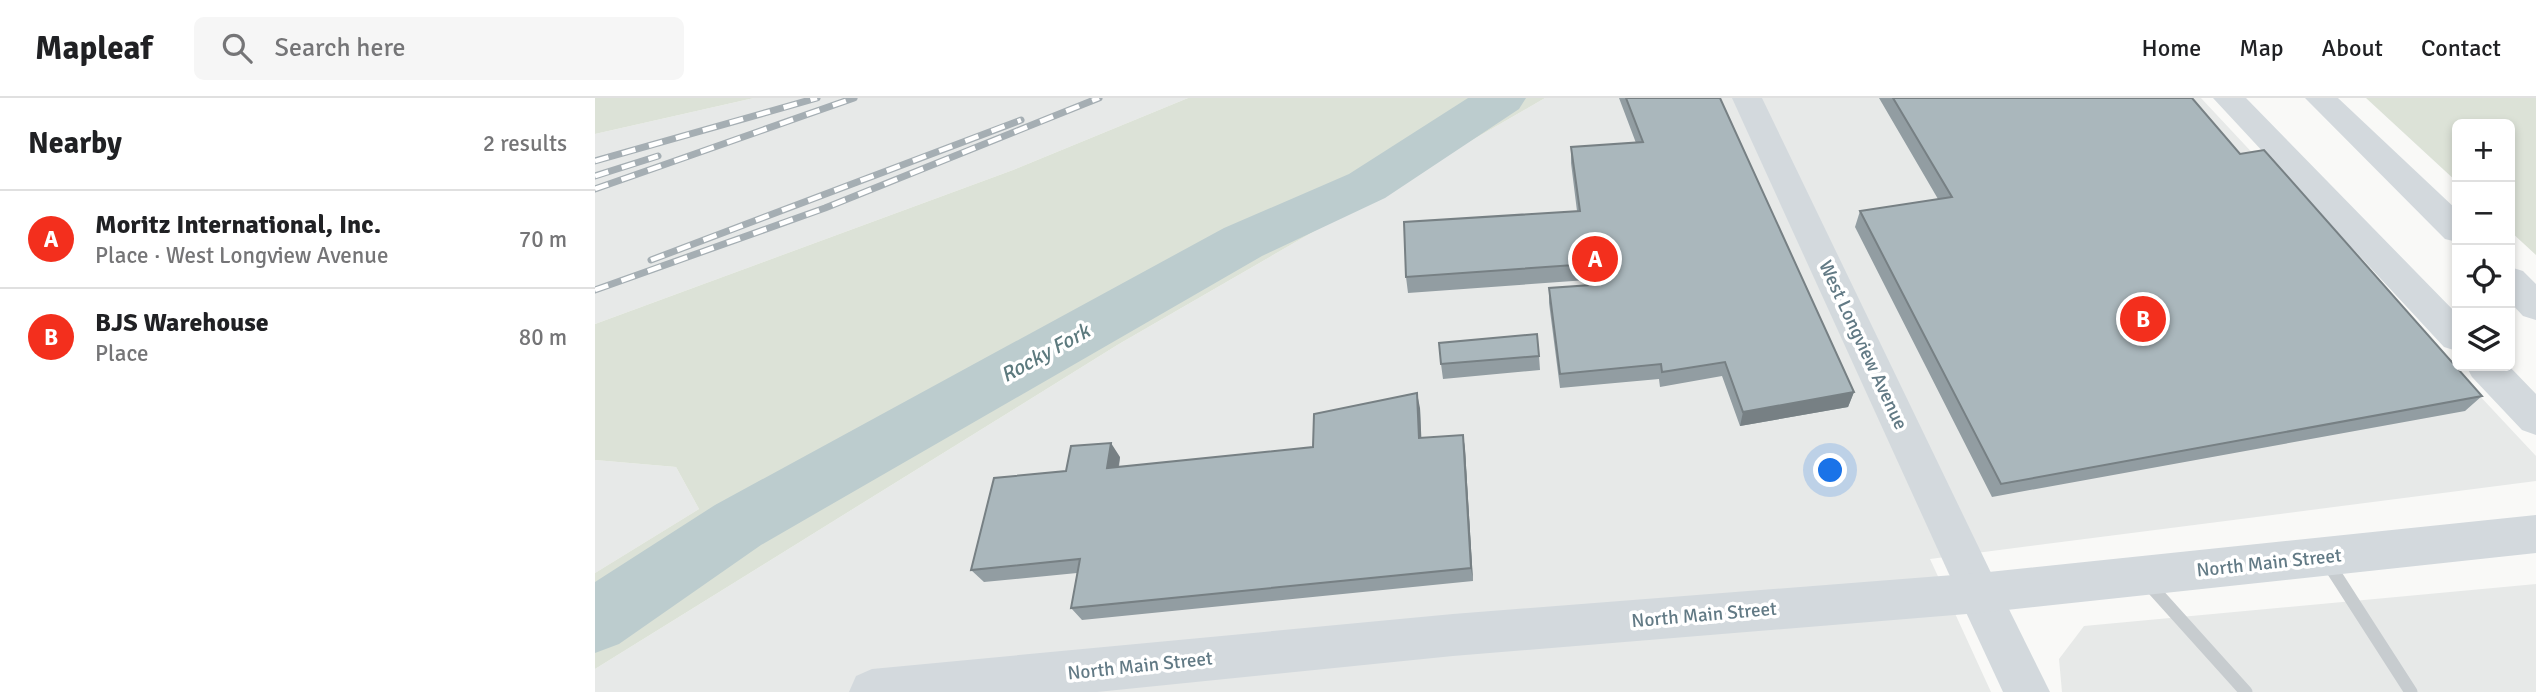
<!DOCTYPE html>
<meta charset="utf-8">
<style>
body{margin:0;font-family:Signika,sans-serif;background:#f6f6f6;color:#202124}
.controls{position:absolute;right:21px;top:21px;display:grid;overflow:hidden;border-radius:10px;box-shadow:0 4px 10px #0003}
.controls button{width:63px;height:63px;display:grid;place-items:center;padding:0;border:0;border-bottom:2px solid #e0e0e0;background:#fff;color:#202124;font:35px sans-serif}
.you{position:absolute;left:1236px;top:373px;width:24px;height:24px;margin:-18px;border:5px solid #fff;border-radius:50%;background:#1a73e8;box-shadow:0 0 0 10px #1a73e833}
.badge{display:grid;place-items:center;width:46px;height:46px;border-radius:50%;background:#f32f1d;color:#fff;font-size:23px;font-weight:700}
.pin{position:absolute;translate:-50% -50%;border:4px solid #fff;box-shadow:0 2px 7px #0006}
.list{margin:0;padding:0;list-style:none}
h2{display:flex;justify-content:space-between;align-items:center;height:91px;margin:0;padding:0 28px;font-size:30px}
h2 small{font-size:23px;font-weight:400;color:#757577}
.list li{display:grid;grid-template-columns:46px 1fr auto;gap:21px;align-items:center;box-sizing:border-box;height:98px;padding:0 28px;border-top:2px solid #e0e0e0}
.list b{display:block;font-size:26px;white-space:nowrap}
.list p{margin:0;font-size:23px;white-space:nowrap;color:#757577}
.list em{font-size:23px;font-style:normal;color:#757577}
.icon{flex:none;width:38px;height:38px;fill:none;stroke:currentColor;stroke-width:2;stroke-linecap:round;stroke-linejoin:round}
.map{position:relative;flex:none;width:1941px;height:594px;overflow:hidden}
header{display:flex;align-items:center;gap:42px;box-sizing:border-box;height:98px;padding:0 35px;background:#fff;border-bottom:2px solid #e0e0e0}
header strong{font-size:33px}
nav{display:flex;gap:38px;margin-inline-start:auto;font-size:24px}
.search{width:490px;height:63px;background:#f6f6f6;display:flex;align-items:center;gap:18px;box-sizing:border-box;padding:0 24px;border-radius:10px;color:#757577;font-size:26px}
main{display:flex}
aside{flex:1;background:#fff}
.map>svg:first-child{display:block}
.built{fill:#e7e9e8}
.green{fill:#dce2d7}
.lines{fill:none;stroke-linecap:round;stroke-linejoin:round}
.river{fill:#bcccce;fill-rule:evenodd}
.lane{stroke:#c7cccf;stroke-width:13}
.secondary{fill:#d3d9dd;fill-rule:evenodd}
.primary{fill:#d3d9dd;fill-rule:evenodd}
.highway{fill:#d3d9dd;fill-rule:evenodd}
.rail-casing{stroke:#a5aeb3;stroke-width:7}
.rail{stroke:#fff;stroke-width:4.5;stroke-dasharray:14;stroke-linecap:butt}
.wall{fill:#929da2}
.shaded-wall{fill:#778084}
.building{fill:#aab7bc;stroke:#778084;stroke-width:2}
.labels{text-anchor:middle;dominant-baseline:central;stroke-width:7;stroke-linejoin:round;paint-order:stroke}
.street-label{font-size:19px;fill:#627a85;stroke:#fff}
.water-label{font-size:21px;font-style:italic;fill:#5d7a7e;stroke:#fff}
</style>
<header>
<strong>Mapleaf</strong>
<div class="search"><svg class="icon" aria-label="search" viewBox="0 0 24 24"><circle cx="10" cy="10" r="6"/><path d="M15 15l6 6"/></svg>Search here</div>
<nav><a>Home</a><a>Map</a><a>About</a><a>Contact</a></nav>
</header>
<main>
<aside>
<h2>Nearby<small>2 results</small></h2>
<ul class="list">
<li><span class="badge">A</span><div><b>Moritz International, Inc.</b><p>Place · West Longview Avenue</p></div><em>70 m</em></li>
<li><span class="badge">B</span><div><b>BJS Warehouse</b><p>Place</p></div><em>80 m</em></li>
</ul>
</aside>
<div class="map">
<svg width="1941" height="594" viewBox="0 0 1941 594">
<rect width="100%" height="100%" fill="#f9f9f7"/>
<path class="built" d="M159 0H593L418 72 0 226V36Z
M950 0H1606L1941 358V383L1335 461 1396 594H0V571L524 246Z
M0 362 81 369 104 411 0 475Z
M1941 486V594H1467L1464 561 1489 528Z"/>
<path class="green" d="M0 0H159L0 36Z
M593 0H950L524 246 0 571V475L104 411 81 369 0 362V226L418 72Z
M1771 0H1941V157L1915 133V26H1862V84Z"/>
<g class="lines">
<path class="river" d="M873 0H931L924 11 790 100 667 158 166 447 24 546 0 555V484L120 407 629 130 754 76Z"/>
<path class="lane" d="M1733 465 1816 594
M1551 483 1651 594"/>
<path class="secondary" d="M1137 0H1167L1399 481 1405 495 1399 509 1384 514 1369 509Z"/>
<path class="primary" d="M1384 475 1399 481 1455 594H1408L1362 495 1369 481Z"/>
<path class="highway" d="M1618 0H1651L1862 216V253L1849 249Z
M1710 0H1743L1862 112V144L1850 141Z
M1915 169 1928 173 1941 186V222L1928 218 1915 204Z
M1871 268H1914L1941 296V337L1927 332 1877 279Z
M1941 417V455L1384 515 858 558 502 594H254L261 578 277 571 858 516 1384 475Z"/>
<defs>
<path id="rail" d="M0 63 222 0
M0 78 63 58
M0 91 259 0
M56 162 426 22
M0 192 230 110 504 0"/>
</defs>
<use href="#rail" class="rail-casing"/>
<use href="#rail" class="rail"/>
</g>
<path class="wall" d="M1024 0H1125L1259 294 1253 309 1145 328 1127 278 1065 289 1064 281 965 290 954 205V190L993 187 992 182 813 195 811 179 982 113 976 65V49L1041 45Z
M1284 0H1597L1645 56 1887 298 1870 313 1397 399 1260 129 1265 113 1343 101Z
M944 258 945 272 848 281 846 266Z
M825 310 826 340 868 337 870 351 878 483 487 522 476 510 482 475 389 484 376 472 471 373 525 359 524 369 718 349Z"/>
<path class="shaded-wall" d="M1259 294 1253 309 1145 328 1148 314Z
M822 295 825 310 827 354 824 340Z
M868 337 870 351 878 483 876 470Z
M516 345 525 359 521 384 512 370Z"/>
<path class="building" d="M1031 0H1125L1259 294 1148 314 1130 264 1067 274 1066 266 965 276 954 190 996 187 993 166 811 179 809 124 985 113 976 49 1048 44Z
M1298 0H1597L1645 56 1669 52 1887 298 1406 386 1265 113 1357 99Z
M942 236 944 258 846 266 844 245Z
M822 295 824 340 868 337 876 470 476 510 485 461 376 472 399 380 471 373 476 348 516 345 512 370 718 349 719 316Z"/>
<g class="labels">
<g class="street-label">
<text transform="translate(1268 247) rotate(65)">West Longview Avenue</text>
<text transform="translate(1674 465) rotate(-6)">North Main Street</text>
<text transform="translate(1109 517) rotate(-5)">North Main Street</text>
<text transform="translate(545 568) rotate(-6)">North Main Street</text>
</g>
<g class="water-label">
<text transform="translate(450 255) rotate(-29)">Rocky Fork</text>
</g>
</g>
</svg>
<div class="controls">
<button>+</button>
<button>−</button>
<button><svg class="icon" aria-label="locate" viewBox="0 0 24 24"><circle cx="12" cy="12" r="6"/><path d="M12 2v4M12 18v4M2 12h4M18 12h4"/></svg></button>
<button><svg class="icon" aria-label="layers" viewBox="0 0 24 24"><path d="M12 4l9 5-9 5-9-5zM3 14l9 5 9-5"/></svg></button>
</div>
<div class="you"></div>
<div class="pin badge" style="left:1000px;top:161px">A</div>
<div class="pin badge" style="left:1548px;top:221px">B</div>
</div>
</main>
